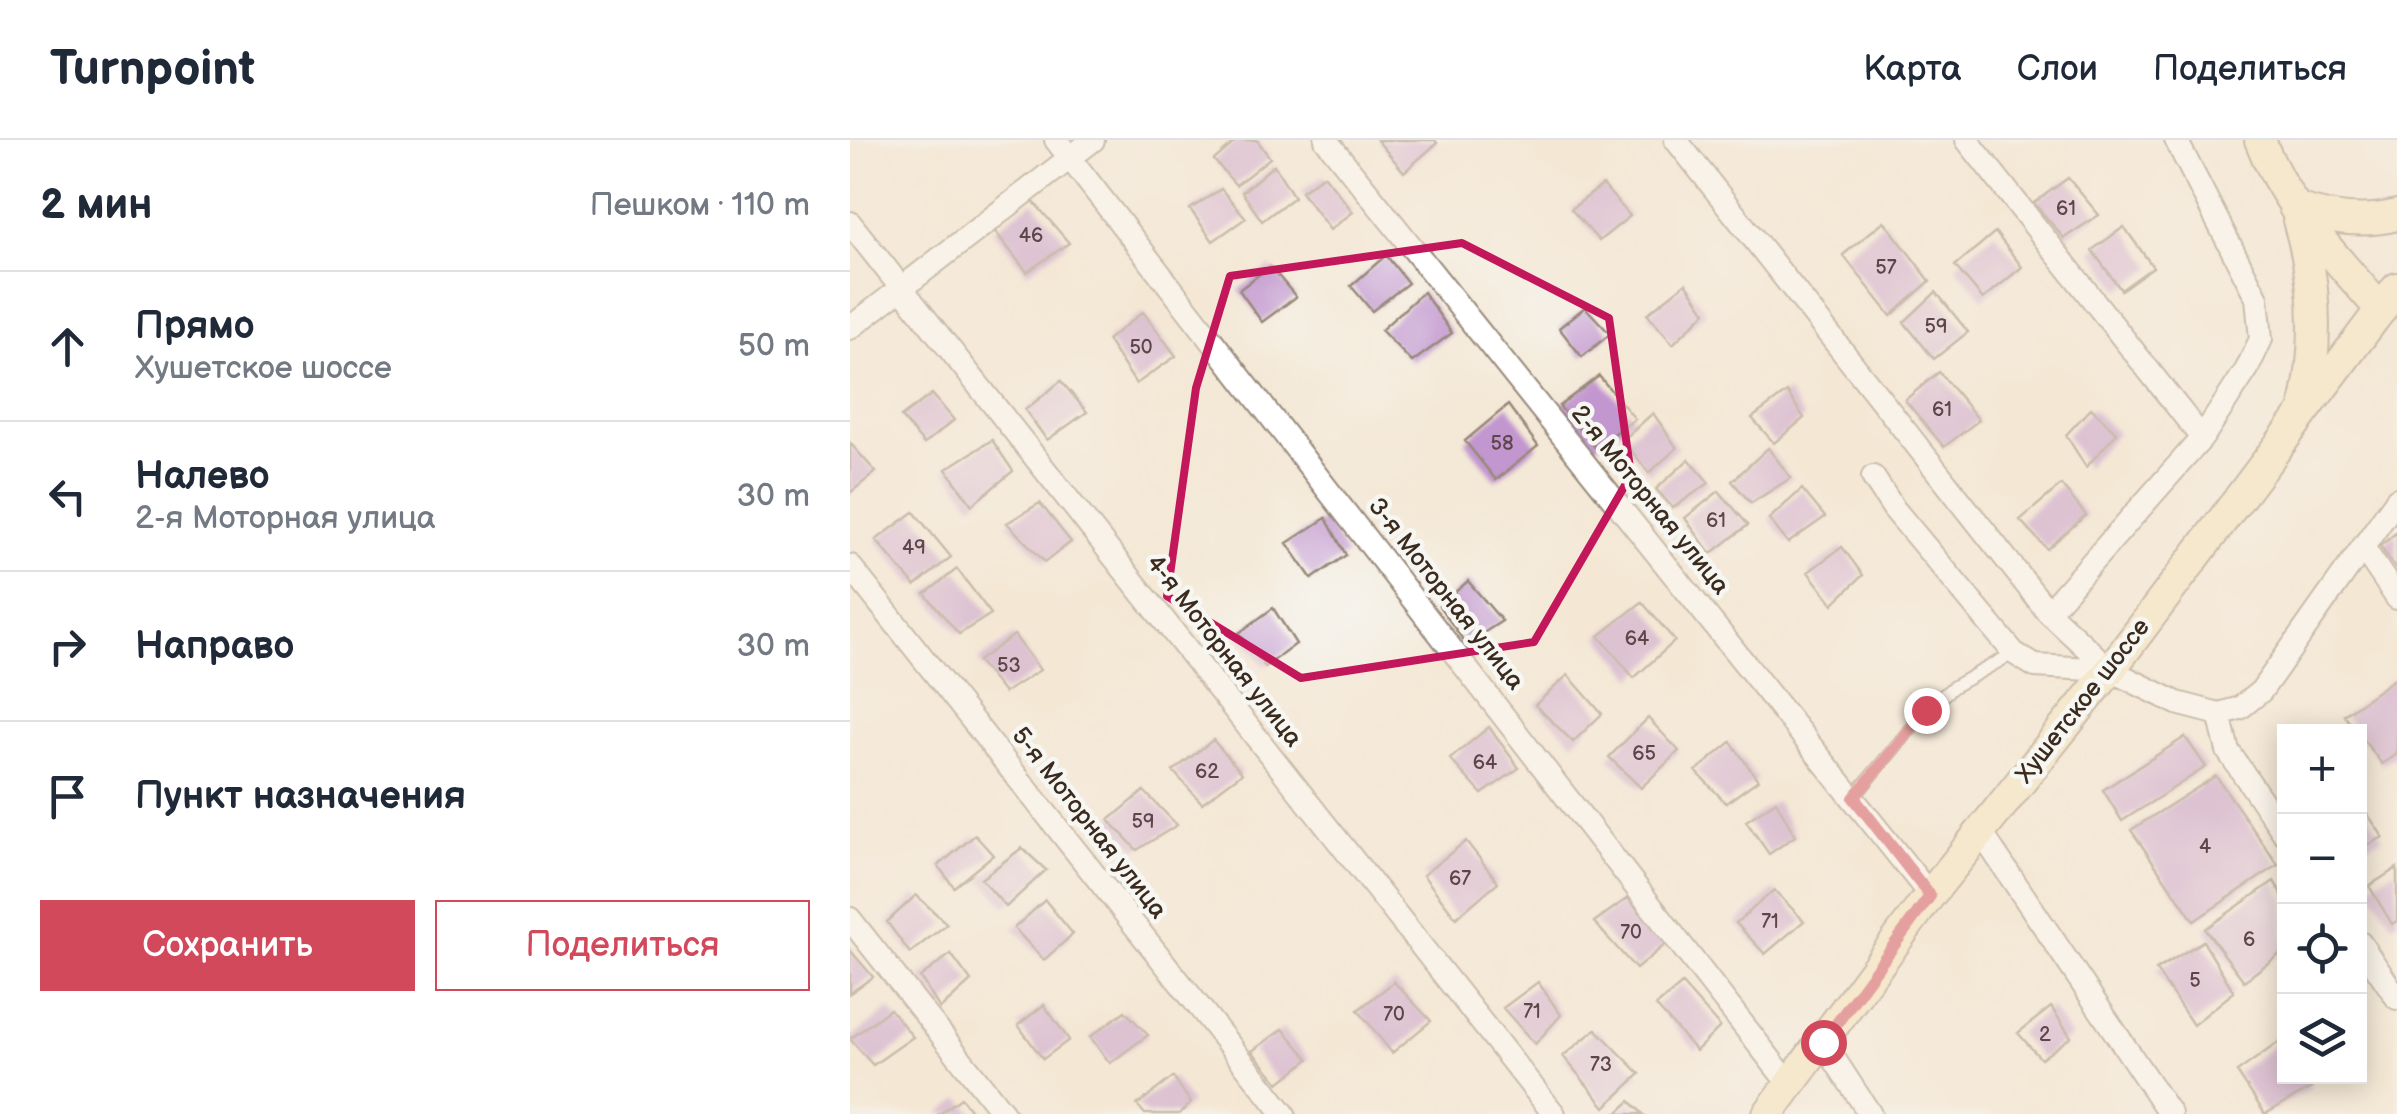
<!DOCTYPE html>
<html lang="ru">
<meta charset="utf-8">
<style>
body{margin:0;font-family:"Balsamiq Sans",sans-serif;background:#f6f6f7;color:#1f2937}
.controls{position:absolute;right:30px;bottom:30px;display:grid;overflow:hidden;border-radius:0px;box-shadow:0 5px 25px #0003}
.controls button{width:90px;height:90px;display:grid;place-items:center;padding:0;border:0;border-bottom:2px solid #e0e1e3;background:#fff;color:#1f2937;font:50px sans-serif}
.stop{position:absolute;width:30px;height:30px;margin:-22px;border:8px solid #d1495b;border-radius:50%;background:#fff}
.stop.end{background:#d1495b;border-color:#fff;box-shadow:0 2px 10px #0008}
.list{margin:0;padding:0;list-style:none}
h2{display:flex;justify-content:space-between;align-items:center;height:130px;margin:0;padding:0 40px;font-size:42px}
h2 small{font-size:32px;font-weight:400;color:#747a83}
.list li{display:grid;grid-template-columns:65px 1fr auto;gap:30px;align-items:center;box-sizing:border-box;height:150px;padding:0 40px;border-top:2px solid #e0e1e3}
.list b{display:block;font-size:38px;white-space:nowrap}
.list p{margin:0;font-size:32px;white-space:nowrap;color:#747a83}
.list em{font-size:32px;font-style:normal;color:#747a83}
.actions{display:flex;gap:20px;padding:30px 40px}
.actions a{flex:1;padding:22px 0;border:2px solid #d1495b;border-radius:0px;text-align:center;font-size:35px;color:#d1495b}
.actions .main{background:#d1495b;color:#fff}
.icon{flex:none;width:55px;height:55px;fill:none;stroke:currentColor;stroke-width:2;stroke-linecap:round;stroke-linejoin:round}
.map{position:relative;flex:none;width:1547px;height:974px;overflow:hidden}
header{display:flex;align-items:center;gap:60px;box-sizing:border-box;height:140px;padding:0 50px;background:#fff;border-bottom:2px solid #e0e1e3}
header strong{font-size:48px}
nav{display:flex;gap:55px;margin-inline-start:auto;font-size:35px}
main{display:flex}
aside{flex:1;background:#fff}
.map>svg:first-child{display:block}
.building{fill:#c296cf}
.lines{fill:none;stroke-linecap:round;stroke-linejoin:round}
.lane-casing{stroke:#98897a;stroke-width:15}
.street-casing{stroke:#98897a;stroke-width:26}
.secondary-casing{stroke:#98897a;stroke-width:34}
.lane{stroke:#fff;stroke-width:11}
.street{stroke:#fff;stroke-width:22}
.secondary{stroke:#f7e8c3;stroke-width:30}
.route{stroke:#d1495b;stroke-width:12}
.marked{fill:none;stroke:#c2185b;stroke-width:8;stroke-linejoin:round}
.labels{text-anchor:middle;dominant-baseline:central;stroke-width:9;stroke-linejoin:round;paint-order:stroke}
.number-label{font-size:20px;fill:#5d454a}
.street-label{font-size:25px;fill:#3b2a1e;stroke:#f6f6f2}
</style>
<header>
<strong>Turnpoint</strong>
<nav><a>Карта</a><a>Слои</a><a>Поделиться</a></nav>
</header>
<main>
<aside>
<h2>2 мин<small>Пешком · 110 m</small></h2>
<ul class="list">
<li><svg class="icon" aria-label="ahead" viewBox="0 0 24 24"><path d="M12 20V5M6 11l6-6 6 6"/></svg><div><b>Прямо</b><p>Хушетское шоссе</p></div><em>50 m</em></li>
<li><svg class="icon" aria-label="left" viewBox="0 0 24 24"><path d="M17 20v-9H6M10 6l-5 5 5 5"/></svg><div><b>Налево</b><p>2-я Моторная улица</p></div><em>30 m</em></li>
<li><svg class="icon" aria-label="right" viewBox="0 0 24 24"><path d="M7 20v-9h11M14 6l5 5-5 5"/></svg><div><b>Направо</b></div><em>30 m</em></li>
<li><svg class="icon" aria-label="arrive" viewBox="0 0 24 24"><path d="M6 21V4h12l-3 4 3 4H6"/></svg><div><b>Пункт назначения</b></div></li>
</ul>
<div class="actions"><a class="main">Сохранить</a><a>Поделиться</a></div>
</aside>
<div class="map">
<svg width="1547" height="974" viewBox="0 0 1547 974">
<rect width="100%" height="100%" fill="#f6f6f2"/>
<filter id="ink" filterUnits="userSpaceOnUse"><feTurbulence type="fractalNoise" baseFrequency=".01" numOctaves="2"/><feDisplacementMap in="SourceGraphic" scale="20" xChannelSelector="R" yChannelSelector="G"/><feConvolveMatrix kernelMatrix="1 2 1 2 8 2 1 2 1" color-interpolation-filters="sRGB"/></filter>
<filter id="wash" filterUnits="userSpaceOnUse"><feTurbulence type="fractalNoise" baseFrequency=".0048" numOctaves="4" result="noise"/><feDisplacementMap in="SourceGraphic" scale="40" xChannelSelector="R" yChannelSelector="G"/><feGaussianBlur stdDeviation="2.25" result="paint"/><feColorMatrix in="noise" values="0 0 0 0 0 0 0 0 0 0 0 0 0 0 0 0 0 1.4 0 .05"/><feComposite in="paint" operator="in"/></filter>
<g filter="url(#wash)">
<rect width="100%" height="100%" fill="#f4e8d6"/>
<g id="blocks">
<path class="building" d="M387 0H407L420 18 386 45 364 20Z
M527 0H585L587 3 554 32Z
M424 25 444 57 412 81 392 52Z
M474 35 503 72 480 90 451 51Z
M1218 38 1249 75 1214 98 1184 63Z
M753 45 780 76 749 101 721 69Z
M371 49 396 78 363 101 340 69Z
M183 61 219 103 177 132 144 90Z
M1034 81 1080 141 1041 176 993 115Z
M1274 87 1303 127 1271 150 1242 110Z
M1145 92 1172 127 1133 159 1105 126Z
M536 115 558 143 522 171 501 146Z
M420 126 446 157 412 182 389 150Z
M836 143 856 172 823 204 797 174Z
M573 152 602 193 562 222 531 190Z
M1086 152 1118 192 1084 219 1054 182Z
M735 167 760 194 732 217 709 188Z
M293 172 326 216 286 244 257 200Z
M1089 232 1129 280 1094 307 1055 260Z
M749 236 785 279 745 307 709 266Z
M211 241 237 272 197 300 175 270Z
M937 252 954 278 924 303 902 278Z
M82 254 104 280 74 304 51 277Z
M658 265 688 306 646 340 615 301Z
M1241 268 1267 293 1236 327 1216 295Z
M803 273 827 308 799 333 773 300Z
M142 300 163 331 122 365 96 329Z
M0 303 26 332 0 353Z
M918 308 941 338 901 363 882 341Z
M839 319 859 343 823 368 806 349Z
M1211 345 1236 375 1197 409 1170 380Z
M952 349 975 377 938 403 919 379Z
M869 351 898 385 861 414 835 378Z
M190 363 221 402 195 422 157 383Z
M64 372 101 417 65 446 26 400Z
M476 378 496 415 462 439 437 403Z
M1547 392V431L1530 406Z
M992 407 1013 435 983 464 958 432Z
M107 429 141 474 109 494 75 454Z
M618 441 652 481 616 504 589 466Z
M792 462 825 501 784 538 749 496Z
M423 468 446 504 415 527 389 493Z
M164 495 190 530 154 553 128 521Z
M718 535 752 574 723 602 685 565Z
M1547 537V614L1532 624 1494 575Z
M798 578 829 611 791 648 759 617Z
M639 587 669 628 632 654 600 619Z
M1335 597 1356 627 1272 681 1253 650Z
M363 600 392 633 352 663 323 631Z
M881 602 908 640 876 663 846 631Z
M1366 636 1428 725 1344 781 1281 690Z
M294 651 327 685 287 710 259 680Z
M926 661 945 696 919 714 896 681Z
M1510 663 1533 697 1510 709Z
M125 695 143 715 104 747 88 726Z
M616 701 648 742 606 778 573 735Z
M172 708 196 730 156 767 131 739Z
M1547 728V781L1542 784 1519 746Z
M1424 741 1434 758V811L1394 841 1355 789Z
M924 750 954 781 915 814 886 783Z
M66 755 97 784 60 813 37 782Z
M778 758 817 803 786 829 744 782Z
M195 760 223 794 194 820 164 788Z
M1353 801 1384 852 1343 885 1306 830Z
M0 810 23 837 0 853Z
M101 814 121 841 90 869 70 837Z
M544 842 581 881 542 913 508 870Z
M688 842 711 875 685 904 653 868Z
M832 844 870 887 846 911 806 866Z
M194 865 219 900 193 919 168 885Z
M1201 867 1221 897 1191 919 1168 893Z
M40 869 63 897 23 925 0 899Z
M275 871 298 895 260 923 240 897Z
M433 889 459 919 429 943 402 911Z
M746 889 790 934 755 967 713 916Z
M1429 902 1434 910V936H1453L1461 948 1415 974 1387 932Z
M323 937 341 963 329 974H295L287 965Z
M111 958 124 974H89Z
M780 961 793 974H766Z"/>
</g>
</g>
<g filter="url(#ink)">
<use href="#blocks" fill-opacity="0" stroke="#98897a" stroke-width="2.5"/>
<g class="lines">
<defs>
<path id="lane" d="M1003 658 1076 570 1103 547 1164 513"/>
<path id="street" d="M206 0 940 945
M476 0 1080 755
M826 0 1198 472 1260 530 1327 563 1369 574 1390 568 1411 551 1547 359
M1117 0 1352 298
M0 83 704 974
M0 188 243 0
M1023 337 1044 369 1164 513 1185 526 1260 530
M1514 409 1547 458
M0 426 434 974
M1198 472 1352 298 1397 229 1411 199 1407 158 1326 0
M1369 574 1378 611 1434 693
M1130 691 1320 974
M0 779 154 974
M1510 803 1547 858
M973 902 1020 974"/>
<path id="secondary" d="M1410 0C1435 67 1485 116 1531 170
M1444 67C1478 79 1512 84 1547 75
M1448 80C1466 140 1469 204 1455 266
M918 974 1080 755 1260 530 1547 148"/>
</defs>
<use href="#lane" class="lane-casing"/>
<use href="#street" class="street-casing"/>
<use href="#secondary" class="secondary-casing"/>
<use href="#lane" class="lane"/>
<use href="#street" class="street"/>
<use href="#secondary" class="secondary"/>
</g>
</g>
<g class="lines" filter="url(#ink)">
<path class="route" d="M973 902 1080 756 1004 658 1076 570"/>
</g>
<path d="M0 0H1547V974H0ZM612 103 759 178 781 335 684 502 451 538 317 456 346 248 380 136Z" fill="#f4e8d6" fill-opacity=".55" fill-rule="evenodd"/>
<path class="marked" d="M612 103 759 178 781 335 684 502 451 538 317 456 346 248 380 136Z"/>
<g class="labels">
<g class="number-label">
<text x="1216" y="69">61</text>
<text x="181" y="96">46</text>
<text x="1036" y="128">57</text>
<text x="1086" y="187">59</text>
<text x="291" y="208">50</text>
<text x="1092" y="270">61</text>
<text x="652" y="304">58</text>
<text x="866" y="381">61</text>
<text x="64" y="408">49</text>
<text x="787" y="499">64</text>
<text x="159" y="526">53</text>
<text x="794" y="614">65</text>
<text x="635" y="623">64</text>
<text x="357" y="632">62</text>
<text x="293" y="682">59</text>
<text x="1355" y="707">4</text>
<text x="610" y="739">67</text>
<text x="920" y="782">71</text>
<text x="781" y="793">70</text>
<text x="1399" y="800">6</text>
<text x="1345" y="841">5</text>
<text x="682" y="872">71</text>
<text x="544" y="875">70</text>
<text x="1195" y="895">2</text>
<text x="751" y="925">73</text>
</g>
<g class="street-label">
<text transform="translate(800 360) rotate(51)">2-я Моторная улица</text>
<text transform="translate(596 454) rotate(52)">3-я Моторная улица</text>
<text transform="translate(374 511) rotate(52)">4-я Моторная улица</text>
<text transform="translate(1233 561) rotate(-52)">Хушетское шоссе</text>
<text transform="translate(239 683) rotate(52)">5-я Моторная улица</text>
</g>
</g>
</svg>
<div class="controls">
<button>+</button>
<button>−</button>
<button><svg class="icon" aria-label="locate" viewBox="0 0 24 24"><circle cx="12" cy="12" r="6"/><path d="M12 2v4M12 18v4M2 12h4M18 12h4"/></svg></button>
<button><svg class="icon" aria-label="layers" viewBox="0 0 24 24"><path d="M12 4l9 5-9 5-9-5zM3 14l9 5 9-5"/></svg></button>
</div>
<div class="stop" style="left:973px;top:902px"></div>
<div class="stop end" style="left:1076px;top:570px"></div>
</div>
</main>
